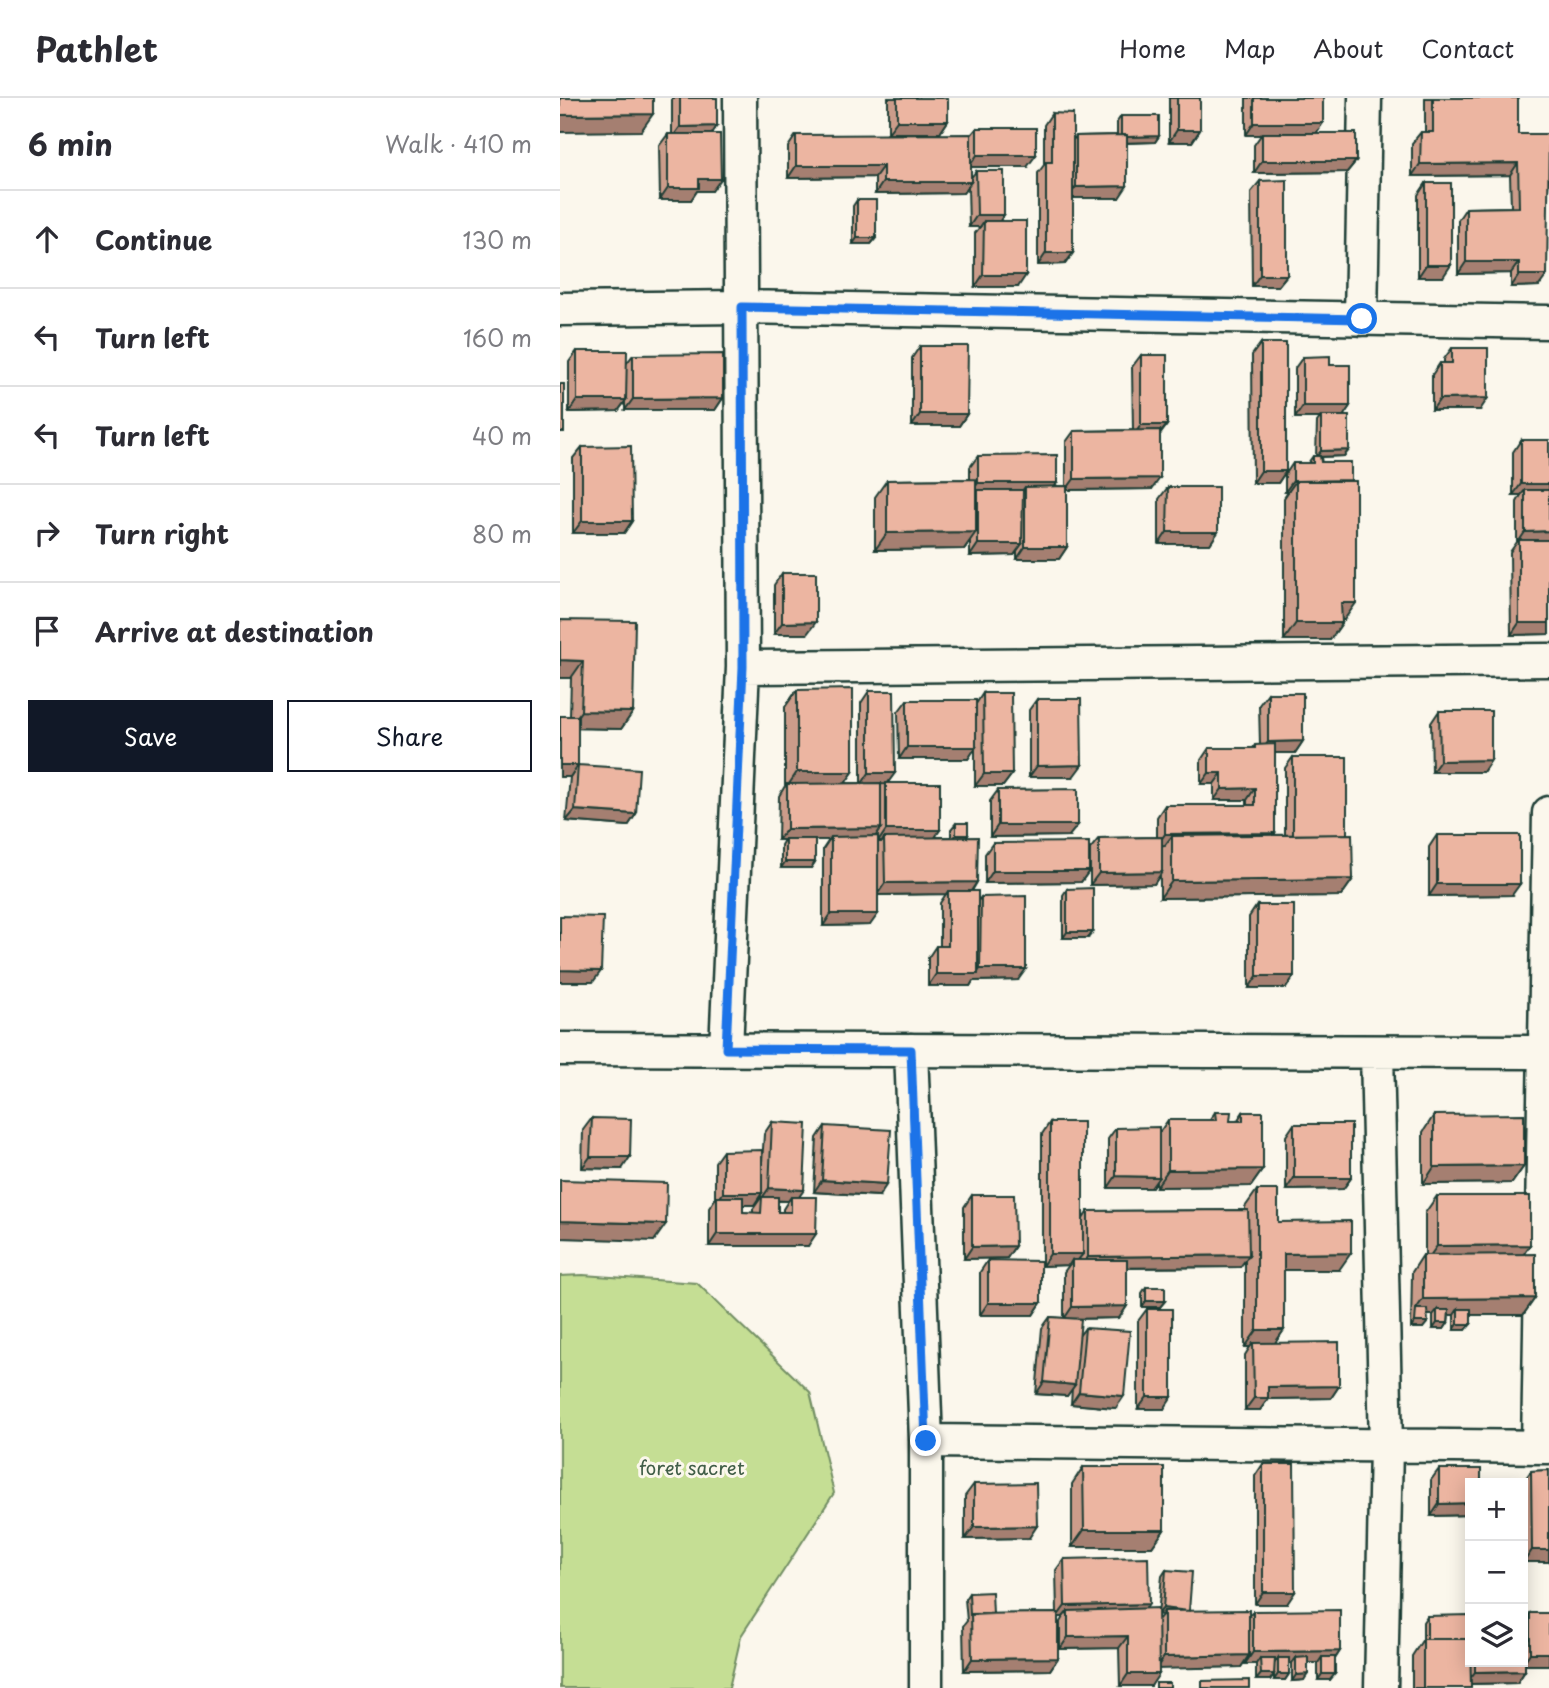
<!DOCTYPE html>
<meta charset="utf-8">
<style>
body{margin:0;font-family:"Playpen Sans",sans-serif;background:#f2f2f3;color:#2b2b33}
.controls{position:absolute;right:21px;bottom:21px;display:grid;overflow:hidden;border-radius:0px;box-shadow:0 4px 18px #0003}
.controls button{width:63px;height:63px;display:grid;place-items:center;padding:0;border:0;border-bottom:2px solid #e1e1e2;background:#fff;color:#2b2b33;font:35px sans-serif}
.stop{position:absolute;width:21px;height:21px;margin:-16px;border:5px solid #1a73e8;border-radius:50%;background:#fff}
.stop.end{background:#1a73e8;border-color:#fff;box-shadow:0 2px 7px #0008}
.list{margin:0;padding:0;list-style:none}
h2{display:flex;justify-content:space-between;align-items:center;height:91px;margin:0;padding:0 28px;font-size:30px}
h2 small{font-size:23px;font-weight:400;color:#7c7c81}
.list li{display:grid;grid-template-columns:46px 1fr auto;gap:21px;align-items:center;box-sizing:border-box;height:98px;padding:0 28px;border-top:2px solid #e1e1e2}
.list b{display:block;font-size:26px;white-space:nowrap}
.list em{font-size:23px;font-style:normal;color:#7c7c81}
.actions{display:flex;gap:14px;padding:21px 28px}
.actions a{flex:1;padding:16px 0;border:2px solid #111827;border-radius:0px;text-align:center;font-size:24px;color:#111827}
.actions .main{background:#111827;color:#fff}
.icon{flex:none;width:38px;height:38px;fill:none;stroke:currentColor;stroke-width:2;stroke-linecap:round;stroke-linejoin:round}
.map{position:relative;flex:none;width:989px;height:1590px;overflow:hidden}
header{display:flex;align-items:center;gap:42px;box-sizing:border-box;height:98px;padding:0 35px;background:#fff;border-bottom:2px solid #e1e1e2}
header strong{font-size:33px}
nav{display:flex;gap:38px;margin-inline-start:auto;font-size:24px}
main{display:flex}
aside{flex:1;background:#fff}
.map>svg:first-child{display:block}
.green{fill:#c5de94;stroke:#728e64;stroke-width:2}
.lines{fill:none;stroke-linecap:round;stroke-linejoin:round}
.street-casing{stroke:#1f3d34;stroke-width:37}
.street{stroke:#fbf7ec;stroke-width:32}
.wall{fill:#cb9c8a;stroke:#1f3d34;stroke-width:2;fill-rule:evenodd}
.shaded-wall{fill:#a57f71;stroke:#1f3d34;stroke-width:2}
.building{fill:#ecb5a1;stroke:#1f3d34;stroke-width:2}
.route{stroke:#1a73e8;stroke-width:9}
.labels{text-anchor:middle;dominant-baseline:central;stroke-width:6;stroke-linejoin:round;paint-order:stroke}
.park-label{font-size:19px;fill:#405d47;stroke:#fbf7ec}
</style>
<header>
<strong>Pathlet</strong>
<nav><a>Home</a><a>Map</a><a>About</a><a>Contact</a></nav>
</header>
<main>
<aside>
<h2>6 min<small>Walk · 410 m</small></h2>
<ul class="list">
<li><svg class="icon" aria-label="ahead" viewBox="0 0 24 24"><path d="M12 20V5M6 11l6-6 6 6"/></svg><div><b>Continue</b></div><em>130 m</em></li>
<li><svg class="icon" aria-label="left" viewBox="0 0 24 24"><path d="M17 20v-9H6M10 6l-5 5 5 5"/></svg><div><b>Turn left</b></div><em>160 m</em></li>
<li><svg class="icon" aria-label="left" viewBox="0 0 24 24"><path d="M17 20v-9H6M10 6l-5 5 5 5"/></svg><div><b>Turn left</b></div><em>40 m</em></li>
<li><svg class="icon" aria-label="right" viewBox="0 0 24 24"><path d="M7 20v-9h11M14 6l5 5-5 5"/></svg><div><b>Turn right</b></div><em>80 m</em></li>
<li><svg class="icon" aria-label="arrive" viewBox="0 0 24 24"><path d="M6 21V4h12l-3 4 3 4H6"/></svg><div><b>Arrive at destination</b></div></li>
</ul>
<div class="actions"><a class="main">Save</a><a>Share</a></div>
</aside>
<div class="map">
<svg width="989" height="1590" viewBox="0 0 989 1590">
<rect width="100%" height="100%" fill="#fbf7ec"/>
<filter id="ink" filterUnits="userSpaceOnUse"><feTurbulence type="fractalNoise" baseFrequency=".0143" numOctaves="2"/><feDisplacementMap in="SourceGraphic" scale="14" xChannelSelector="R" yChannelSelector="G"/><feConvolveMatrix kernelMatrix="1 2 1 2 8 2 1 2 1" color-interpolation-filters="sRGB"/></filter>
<g filter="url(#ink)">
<path class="green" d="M23 1177 137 1185 250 1294 274 1395 181 1538 169 1590H0V1178Z"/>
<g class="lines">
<defs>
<path id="street" d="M0 211 182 209 989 224
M801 221 805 0
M183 569 989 562
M0 951 984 954
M166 951 183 569 180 0
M351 952 366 1343V1590
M817 954 826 1348 821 1590
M366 1343 989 1349
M978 1349 989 715"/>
</defs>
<use href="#street" class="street-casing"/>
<use href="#street" class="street"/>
</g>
<path class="wall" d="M112 0H157L152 36V93H137L131 102H100L99 48 108 36H112Z
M328 0H388V23L380 35H328Z
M609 0H640V32L632 44H609Z
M686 0H763L756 35 796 63 787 74 694 75V47L701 37H686Z
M865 0H958V36H989V81L979 188 951 189V175L898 176V122L906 110 951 109 950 77 852 78V45L861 34H865Z
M492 15 513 42 516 38 557 37V24L561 18 599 38 595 44 567 45 559 100H513V155L505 166 478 167V75L484 67V27Z
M417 30 467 69H411V80L416 73 440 123 458 189H415V135L420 129H409L408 88 403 95 315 96V79L228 80V49L236 37H411Z
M700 83 727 177 718 188H692L691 94Z
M866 85 883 179H858V97Z
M297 102 316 140 311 146H293V108Z
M701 245 726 373 718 385H693L692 257Z
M360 248 407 316 399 328H352V260Z
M892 250 920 312H872V277L880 265H884V261Z
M17 253 66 266 73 257 163 300 155 312H65V304L58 313 9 314V264Z
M581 257 607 327 600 337 592 391 507 392V449L499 461H457V454L454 457 410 458V444L404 451 315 452V399L327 382 410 381V369L418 358 495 388H506V344L514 333 573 332 572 269Z
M743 259 770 267 790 308 783 318 789 352 784 358 761 359 784 522H782V525L770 542H724V400L728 394H725V377L733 365H748L753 358H756L757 324 760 320H735V270Z
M961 342 989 536 951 537 950 454 957 444V404L961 397H953V354Z
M22 349 72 423 64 435H13V360Z
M608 389 658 434 650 446H599V401Z
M222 475 247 536H214V487Z
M0 522 73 614 61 631 18 630V667L10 679H0V618H10L11 580Z
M237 592 293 674 285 685H301V605L309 593 327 685 375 739H391V731L396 725 408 737 406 739 417 784 412 793 418 803 421 799 458 882 413 883 410 888H368V860L376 848H380V805L386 796 318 797 310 827 263 828V751L269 742H255V764L251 770H221V747L224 742H218L219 698 225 688V609Z
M423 595 452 676 443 688H415V650L408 661H339L338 614 347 602 416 606Z
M708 595 743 643 735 655H715V735L714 737H725V670L733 659 787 736 793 781 781 798 600 800V777L594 786 530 787V751L539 740 597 739V719L605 707H687V702H654V686H641V662L649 650H693L695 647H700L699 607Z
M477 601 513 679H469V612Z
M879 613 931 662 923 674H872L871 625Z
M18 667 76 716 68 728 6 723 10 679Z
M438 692 509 738 430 739V703Z
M877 737 952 797 869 798V749Z
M433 745 529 773 521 784 425 785V756Z
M507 791 528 840H503V797Z
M697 807 734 878 726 890H689V819Z
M655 1014 670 1023H677L683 1014 703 1071 691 1088 596 1089V1083L591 1090H548V1041L556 1030 599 1035 608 1022H650Z
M874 1017 964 1068 952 1085 863 1086V1034Z
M32 1020 62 1071 22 1070 23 1032Z
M212 1024 239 1099 248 1148H149V1110L155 1101V1064L163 1053 202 1065 204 1036ZM201 1097 200 1101 193 1111V1115L183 1114V1107H194ZM218 1103H228L223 1111V1114H218Z
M490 1024 523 1121 528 1113 685 1112V1109L697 1092 718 1124 779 1172H724V1232L715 1245 779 1288 771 1300 708 1301 700 1312H685V1257L690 1249H685V1162L680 1169 567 1170V1208L559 1220 514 1221 519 1238 525 1230 556 1310 511 1306 512 1290 507 1298 476 1296 482 1230 490 1219 504 1220V1174L509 1167 482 1168V1036Z
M734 1026 791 1080 783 1091 726 1092V1038Z
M265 1028 319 1098 254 1094 257 1040Z
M412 1097 455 1148 447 1160 404 1161V1109Z
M877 1098 963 1156 975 1200 963 1217H911L906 1232H894V1217H889L888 1225 884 1231H873V1217H867L863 1230H851L852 1174 863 1157H865V1115Z
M428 1162 481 1205 473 1217H420V1174Z
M586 1189 605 1203 600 1209H582V1195Z
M587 1211 604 1311H578V1223Z
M703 1366 727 1506H695V1378Z
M523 1369 604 1432 592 1449H512V1386Z
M879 1371 910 1385V1417L871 1418V1382Z
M989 1372V1464H964L963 1384 971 1373Z
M414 1386 469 1440 405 1441V1398Z
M504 1461 589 1506 586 1510 598 1522 602 1517 598 1516 602 1478 606 1472 629 1513 689 1519 693 1513 780 1553 775 1561 770 1582H758V1565H748L744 1582 732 1583V1565H729V1576L725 1582H714V1576L710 1582H696V1566H685V1563L681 1569 599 1570 591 1588H560L559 1550 500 1551V1524L503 1519H498V1560L490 1572 404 1573 403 1528 407 1523 405 1501 409 1495 433 1516 497 1515 496 1472Z
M970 1515 989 1567H965V1573L957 1585 911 1586V1590H852V1558L863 1541V1524L867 1518 909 1520 910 1519V1564H963L965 1522Z"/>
<path class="shaded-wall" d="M93 16 81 33 0 34V17Z
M337 23H388L380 35H328Z
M694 25H763L755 37 702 35 701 37H686Z
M157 28 149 40H112L120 29Z
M617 32H640L632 44H609Z
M599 38 595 44 557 45 561 39Z
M417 57H476L467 69H409Z
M702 63H796L787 74 694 75Z
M958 65 950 77 852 78 860 66Z
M236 68H323L315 79 228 80Z
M139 81H161L152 93H137L131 102H100L108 90Z
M323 84H411L403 95 315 96Z
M567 88 559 100H508L516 89Z
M417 117H444L436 128 424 123 420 129H409Z
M297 140H316L311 146H293Z
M486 155H513L505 166 478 167Z
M906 164H959L951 175 898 176Z
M866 167H891L883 179H858Z
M423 177H466L458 189H415Z
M700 177H727L718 188H692Z
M959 177H987L979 188 951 189Z
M163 300 155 312H65L73 301Z
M928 300 920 312H872L880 301Z
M17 302H66L58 313 9 314Z
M743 308H790L782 320 761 318 760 320H735Z
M360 316H407L399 328H352Z
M581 327H607L598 338H573Z
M789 352 784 358 756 359 761 353Z
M701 373H726L718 385H693Z
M600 380 592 391 506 392 514 381Z
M791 382 736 383 728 394H725L733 383Z
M418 385H497L489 397 465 389 459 397 418 392 414 397H410Z
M961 386H989V397L965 392 961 397H953Z
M22 423H72L64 435H13Z
M989 433V445L959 443 965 434Z
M416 434 404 451 315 452 327 435Z
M607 434H658L650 446H599Z
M418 446H462L454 457 410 458Z
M465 449H507L499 461H457Z
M781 505H796L784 522H770Z
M256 524 247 536H214L222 525Z
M736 525H782L770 542H724Z
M959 525H989V536L951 537Z
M0 562 23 563 11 580H0Z
M21 613 73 614 61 631 9 630Z
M743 643 735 655H700L708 644Z
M347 649H416L408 661H339Z
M931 662 923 674H872L880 663Z
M0 667H18L10 679H0Z
M522 667 513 679H469L477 668Z
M237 674H293L281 691 227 689Z
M309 675H335L327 686 301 687Z
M649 675H662L654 686H641Z
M424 676H452L443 688H415Z
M695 690 687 702H654L662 691Z
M15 712 76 716 68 728 6 723Z
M438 727H518L509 738 430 739Z
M321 730 313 742 271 739 269 742H218L227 731Z
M326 732H380L372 744 324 740 322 744H318Z
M715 735 707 747 612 738 605 747 597 748 605 736Z
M396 737H408L404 743H391Z
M225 764H255L251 770H221Z
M433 773H529L521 784 425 785Z
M602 774 594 786 530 787 539 775Z
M793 781 781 798 600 800 612 783Z
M417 784 409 796 388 793 386 796 317 797 325 785Z
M877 786H960L952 797 869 798Z
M271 816H318L310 827 263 828Z
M507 834H533L528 840H503Z
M420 871H466L458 882 413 883 410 888H368L376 876H417Z
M0 872 41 873 33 884H0Z
M697 878H734L726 890H689Z
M30 1059H70L62 1071 22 1070Z
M964 1068 952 1085 863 1086 874 1069Z
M703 1071 691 1088 596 1089 608 1072Z
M556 1078 599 1079 591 1090H548Z
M734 1080H791L783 1091 726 1092Z
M262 1082 327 1086 319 1098 254 1094Z
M209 1090 244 1092 236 1103 231 1099 228 1103 202 1102V1100Z
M163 1095H202L194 1107H157V1104Z
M0 1123 106 1126 94 1143 0 1140Z
M157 1136H256L248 1148H149Z
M970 1147 958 1164 865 1165 877 1148Z
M455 1148 447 1160 404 1161 412 1149Z
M791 1155 779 1172H712L724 1156Z
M490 1156H523L514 1167 512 1162 509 1167 482 1168Z
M689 1157 680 1169 520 1170 528 1159Z
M975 1200 963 1217H898V1211L894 1217H877V1212L873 1217H856V1211L863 1201Z
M586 1203H605L600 1209H582Z
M428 1205H481L473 1217H420Z
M567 1208 559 1220 504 1221 512 1209Z
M855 1224H868L863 1230H851Z
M877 1225H888L884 1231H873Z
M898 1226H911L906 1232H894Z
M697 1232H724L712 1249 693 1245 690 1249H685Z
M484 1284 515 1287 507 1298 476 1296Z
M779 1288 771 1300 708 1301 700 1312H685L694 1300 708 1289Z
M519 1294 564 1298 556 1310 511 1306Z
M587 1299H612L604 1311H578Z
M910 1405V1417L871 1418 879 1406Z
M477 1428 469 1440 405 1441 414 1429Z
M524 1432H604L592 1449H512Z
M972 1452H989V1464H964Z
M703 1494H735L727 1506H695Z
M589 1506 581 1518 508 1513 503 1519H497L505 1508Z
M603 1510 629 1513H604L602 1517 598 1516Z
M568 1538 559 1550 500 1551 508 1539Z
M780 1553 772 1565 762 1559 758 1565H736V1560L732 1565 718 1566V1560L714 1566 700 1560 696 1566H685L693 1554Z
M970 1555H989V1567H962Z
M689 1557 681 1569 596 1571 604 1559Z
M498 1560 490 1572 404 1573 412 1561Z
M965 1573 957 1585 906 1586 915 1574Z
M568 1576H599L591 1588H560Z
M701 1576H714L710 1582H696Z
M718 1576H729L725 1582H714Z
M748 1576 744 1582 732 1583 736 1577Z
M762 1576H775L770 1582H758Z"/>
<path class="building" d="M0 0H93V16L0 17Z
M120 0H157V28L120 29Z
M337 0H388V23H337Z
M617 0H640V32H617Z
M694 0H763V25H694Z
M873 0H958V36H989L987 177H959V164H906V110L959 109 958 65 860 66 861 34H873Z
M492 15 513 16V155H486V64H492Z
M561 18H599V38L567 39V37H561Z
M417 30H476V57H417Z
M702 35H796V63H702Z
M108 36H160L161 81H139V90H108Z
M411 36V84H323V68H236V37Z
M567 37V88L516 89V38Z
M416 73H444V117H417Z
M727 82V177H700V83Z
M866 85H891V167H866Z
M297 102H316V140H297Z
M424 123H466V177H423Z
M701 245H726V373H701Z
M360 248H408L407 316H360Z
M892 250H928V300L880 301V265H892Z
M17 253H67L66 302H17Z
M163 256V300L73 301V257Z
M581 257H607V327H581Z
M770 258V267H790V308H743V259Z
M0 286H4V334H0Z
M761 318H789V352L761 353Z
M600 332V380L514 381V333Z
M961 342H989V386H961Z
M71 348 72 423H22V349Z
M497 357V385H418V358Z
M753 358H760L761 364H791V382L733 383V365H753Z
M416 381V434L327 435V382Z
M736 383H796V505H781L782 525H736Z
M507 388V449H465V389Z
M608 389H658V434H607Z
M418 392H463L462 446H418Z
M965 392H989V433L965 434Z
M959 442H989V525H959Z
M222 475H256V524L222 525Z
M0 522 75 523 73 614 21 613 23 563 0 562Z
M293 591V674H237V592Z
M309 593H334L335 675H309Z
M423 595H451L452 676H424Z
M708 595H743V643L708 644Z
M477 601H521L522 667 477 668Z
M347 602H416V649H347Z
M879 613H931V662L880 663Z
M0 618H18V667H0Z
M715 646V735L605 736V707H695V690L662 691V675H649V650H695V647Z
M733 659H787V736L733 737Z
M18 667 79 671 76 716 15 712Z
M321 685V730L227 731V686Z
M326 685H380V732H326Z
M518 691V727H438V692Z
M396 725H408V737H396Z
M792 736 793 781 612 783V738Z
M877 737H960V786H877Z
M318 738V816H271V739Z
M418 739 417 784 325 785 324 740Z
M602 739V774L539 775V740Z
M225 741H255V764H225Z
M529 744V773H433V745Z
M533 790V834H507V791Z
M388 793H418V876H376V848H388Z
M466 798V871H420L421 799Z
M697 807H734V878H697Z
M0 818 43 819 41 873 0 872Z
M655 1014H671L670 1023H683V1014H703V1071L608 1072V1022H656Z
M964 1016V1068L874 1069V1017Z
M32 1020 71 1021 70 1059H30Z
M212 1024 247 1026 244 1092 209 1090Z
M490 1024H523V1156H490Z
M734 1026H791V1080H734Z
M265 1028 331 1032 327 1086 262 1082Z
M599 1029V1079L556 1078V1030Z
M202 1052V1095H163V1053Z
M0 1082 107 1085 106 1126 0 1123Z
M697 1092H718V1124L791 1123V1155L724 1156V1232H697Z
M412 1097H454L455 1148 412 1149Z
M877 1098H970V1147L877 1148Z
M157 1099H183V1114L201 1115 202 1099H218V1114H231V1099H257L256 1136H157Z
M688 1112 689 1157 528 1159V1113Z
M975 1156V1200L863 1201V1157Z
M428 1162 481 1163V1205H428Z
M512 1162H567V1208L512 1209Z
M586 1189H605V1203H586Z
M587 1211H612V1299H587Z
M856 1211H867L868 1224H855Z
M898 1211H911V1226H898Z
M877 1212H889L888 1225H877Z
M490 1219 521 1221 515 1287 484 1284Z
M525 1230 570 1233 564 1298 519 1294Z
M779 1244V1288L708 1289V1300H694L693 1245Z
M703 1366H734L735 1494H703Z
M523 1369H604V1432H524Z
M879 1371H921V1385H910V1405L879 1406Z
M989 1372V1452H972L971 1373Z
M476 1385 477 1428 414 1429V1386Z
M588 1459 589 1506 505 1508 504 1461Z
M606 1472 632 1474 629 1513 603 1510Z
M432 1494 433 1516 410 1517 409 1495Z
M598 1510 599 1576H568V1538L508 1539V1513Z
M689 1512V1557L604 1559V1513Z
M780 1512V1553L693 1554V1513Z
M963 1513H965V1573L915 1574V1564H963Z
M498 1515V1560L412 1561 411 1516Z
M970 1515H989V1555H970Z
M909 1517 910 1541H867V1518Z
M863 1541H910L911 1590H863Z
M748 1559V1576L736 1577V1560Z
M762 1559H775V1576H762Z
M700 1560H715L714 1576H701Z
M718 1560H729V1576H718Z
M689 1582V1590H642V1583Z
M596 1585H610V1590H596Z"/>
</g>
<g class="lines" filter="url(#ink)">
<path class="route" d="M366 1343 351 952 166 951 183 569 182 209 802 221"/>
</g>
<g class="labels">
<g class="park-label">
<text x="132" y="1369">foret sacret</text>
</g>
</g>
</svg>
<div class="controls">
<button>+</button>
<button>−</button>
<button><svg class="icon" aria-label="layers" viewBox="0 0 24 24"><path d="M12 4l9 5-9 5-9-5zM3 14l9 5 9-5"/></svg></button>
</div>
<div class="stop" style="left:802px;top:221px"></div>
<div class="stop end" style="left:366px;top:1343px"></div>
</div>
</main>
